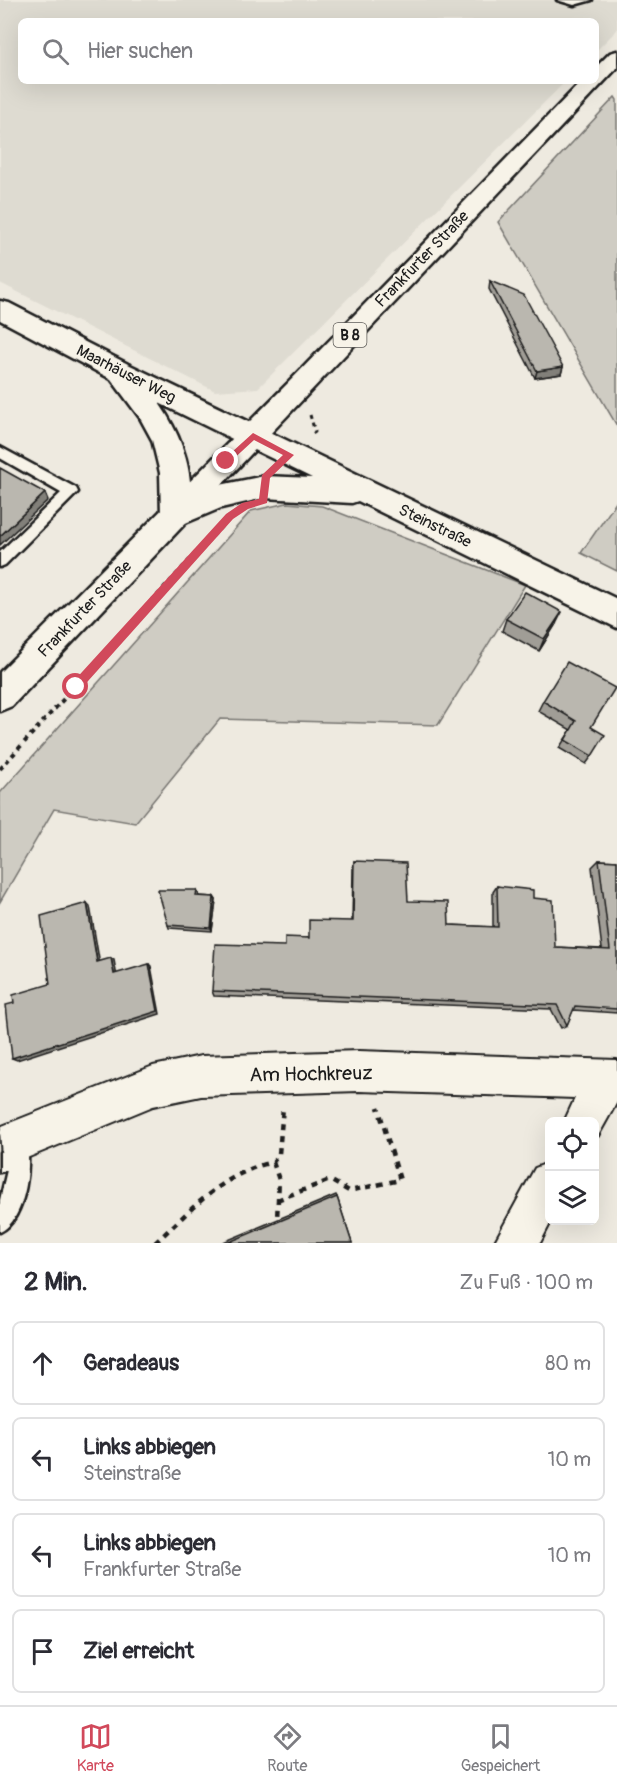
<!DOCTYPE html>
<html lang="de">
<meta charset="utf-8">
<style>
body{margin:0;font-family:Pangolin,sans-serif;background:#f7f7f7;color:#2b2b33}
.controls{position:absolute;right:18px;bottom:18px;display:grid;overflow:hidden;border-radius:9px;box-shadow:0 6px 24px #0002}
.controls button{width:54px;height:54px;display:grid;place-items:center;padding:0;border:0;border-bottom:2px solid #e1e1e2;background:#fff;color:#2b2b33;font:30px sans-serif}
.stop{position:absolute;width:18px;height:18px;margin:-14px;border:4px solid #d1495b;border-radius:50%;background:#fff}
.stop.end{background:#d1495b;border-color:#fff;box-shadow:0 2px 6px #0008}
.list{margin:0;padding:0;list-style:none}
h2{display:flex;justify-content:space-between;align-items:center;height:78px;margin:0;padding:0 24px;font-size:26px}
h2 small{font-size:20px;font-weight:400;color:#7c7c81}
.list li{display:grid;grid-template-columns:39px 1fr auto;gap:18px;align-items:center;box-sizing:border-box;height:84px;margin:0 12px 12px;padding:0 12px;border:2px solid #e1e1e2;border-radius:9px}
.list b{display:block;font-size:22px;white-space:nowrap}
.list p{margin:0;font-size:20px;white-space:nowrap;color:#7c7c81}
.list em{font-size:20px;font-style:normal;color:#7c7c81}
.icon{flex:none;width:33px;height:33px;fill:none;stroke:currentColor;stroke-width:2;stroke-linecap:round;stroke-linejoin:round}
.map{position:relative;flex:none;width:617px;height:1243px;overflow:hidden}
.search{position:absolute;background:#fff;box-shadow:0 6px 24px #0002;left:18px;right:18px;top:18px;height:66px;display:flex;align-items:center;gap:15px;box-sizing:border-box;padding:0 21px;border-radius:9px;color:#7c7c81;font-size:22px}
.sheet{height:462px;background:#fff}
nav{display:flex;justify-content:space-around;align-items:center;box-sizing:border-box;height:84px;border-top:2px solid #e1e1e2;background:#fff;font-size:16px;color:#7c7c81}
nav a{display:grid;justify-items:center;gap:3px}
nav .on{color:#d1495b}
.map>svg:first-child{display:block}
.built{fill:#dedbd1}
.green{fill:#cfccc3;stroke:#767470;stroke-width:1.5}
.lines{fill:none;stroke-linecap:round;stroke-linejoin:round}
.lane-casing{stroke:#1c1c1c;stroke-width:5}
.street-casing{stroke:#1c1c1c;stroke-width:4}
.secondary-casing{stroke:#1c1c1c;stroke-width:5}
.primary-casing{stroke:#1c1c1c;stroke-width:5}
.path-far2{stroke:#1c1c1c;stroke-width:3;stroke-dasharray:4 4;stroke-linecap:butt}
.path-far1{stroke:#1c1c1c;stroke-width:4;stroke-dasharray:4.5 4.5;stroke-linecap:butt}
.path{stroke:#1c1c1c;stroke-width:4.5;stroke-dasharray:6 6;stroke-linecap:butt}
.lane{fill:#f7f3e8;fill-rule:evenodd}
.street{fill:#f7f3e8;fill-rule:evenodd}
.secondary{fill:#f7f3e8;fill-rule:evenodd}
.primary{fill:#f7f3e8;fill-rule:evenodd}
.wall{fill:#a09d96;stroke:#1c1c1c;stroke-width:1.5}
.shaded-wall{fill:#82807a;stroke:#1c1c1c;stroke-width:1.5}
.building{fill:#bab7af;stroke:#1c1c1c;stroke-width:1.5}
.route{fill:#d1495b}
.labels{text-anchor:middle;dominant-baseline:central;stroke-width:4.5;stroke-linejoin:round;paint-order:stroke}
.shield{fill:#f7f3e8;stroke:#5e5c59;stroke-width:1.5}
.shield-label{font-size:15px;font-weight:bold;fill:#1c1c1c}
.street-label{font-size:16px;fill:#1c1c1c;stroke:#f7f3e8}
.near-street-label{font-size:20px;fill:#1c1c1c;stroke:#f7f3e8}
</style>
<div class="map">
<svg width="617" height="1243" viewBox="0 0 617 1243">
<rect width="100%" height="100%" fill="#eeeae0"/>
<filter id="ink" filterUnits="userSpaceOnUse"><feTurbulence type="fractalNoise" baseFrequency=".0167" numOctaves="2"/><feDisplacementMap in="SourceGraphic" scale="12" xChannelSelector="R" yChannelSelector="G"/><feConvolveMatrix kernelMatrix="1 2 1 2 8 2 1 2 1" color-interpolation-filters="sRGB"/></filter>
<g filter="url(#ink)">
<path class="built" d="M0 0H617V30L596 51V21H21V81H566L258 388 215 391 0 283Z"/>
<path class="green" d="M615 97 617 100V426L498 222Z
M617 501V571L581 553Z
M287 503 322 506 525 585 438 725 220 719 135 823 54 809 0 902V793L251 511Z"/>
<g class="lines">
<defs>
<path id="lane" d="M557 0H592L574 5Z
M0 447 76 488 78 492 5 565 0 567V552L61 493 0 458Z
M17 1131 24 1134C34 1158 26 1221 0 1232V1200L7 1170 0 1172V1152L7 1149V1141L10 1134Z"/>
<path id="street" d="M359 1051 617 1060V1102L598 1136 594 1138V1122H564L575 1098 359 1091 201 1096 153 1106 17 1162 2 1156 0 1132 2 1126 153 1066 201 1056Z
M550 1162V1220H552L540 1243H494L535 1168Z"/>
<path id="secondary" d="M0 301 9 303 128 364 617 599V628L358 501 352 503 264 498 221 508 176 527 165 523 161 515 160 473 152 440 140 418 111 379 0 320ZM159 403 312 478 264 476 215 486 191 495C190 460 179 432 159 403Z"/>
<path id="primary" d="M617 51V68L12 706 0 711V672L289 382 582 81H596V67L610 53Z"/>
</defs>
<use href="#lane" class="lane-casing"/>
<use href="#street" class="street-casing"/>
<use href="#secondary" class="secondary-casing"/>
<use href="#primary" class="primary-casing"/>
<path class="path-far2" d="M310 415 315 432 311 435"/>
<path class="path-far1" d="M0 769 221 526"/>
<path class="path" d="M273 1162 279 1180 277 1219
M277 1200 330 1180 349 1191 400 1180 378 1107
M155 1243C191 1210 223 1173 273 1162L279 1154 283 1107"/>
<use href="#lane" class="lane"/>
<use href="#street" class="street"/>
<use href="#secondary" class="secondary"/>
<use href="#primary" class="primary"/>
</g>
<path class="wall" d="M490 281 563 367 561 374 535 378 489 289Z
M506 619 556 624 539 651 502 631Z
M543 701 591 727 592 756 586 764 559 748 571 730 538 711Z
M599 860 617 861V1013L573 1010 567 1025 561 1028 551 1009 214 996 212 991 285 946 352 921 353 868 354 861 408 901 449 925 493 927V892L497 886 533 898 555 947 602 949 592 867Z
M197 890 199 896 214 897 216 900 212 931 169 928 168 925Z
M336 1195 337 1197 352 1243H221Z"/>
<path class="shaded-wall" d="M563 367 561 374 535 378 537 371Z
M45 493 48 500 0 545V536Z
M562 612 556 624 539 651 544 639Z
M214 897 216 900 212 931 211 928Z
M87 903 90 906 100 965 97 962Z
M111 958 114 960 117 977 114 974Z
M149 964 151 966 160 1014 17 1060 12 1058Z"/>
<path class="building" d="M490 281 524 295 563 367 537 371Z
M0 468 45 493 0 536Z
M525 592 562 612 544 639 506 619Z
M567 662 615 688 591 727 605 735 592 756 565 740 576 721 543 701Z
M599 860 617 861V1009L575 1006 567 1025 557 1005 212 991 215 944 285 946V937L309 938V920L353 921 354 861 406 863 408 901 448 902 449 925 498 927 497 886 533 890V898L553 900 555 947 610 950Z
M158 890H197L196 896 214 897 211 928 168 925Z
M87 903 97 962 111 958 114 974 149 964 158 1011 12 1058 6 1005 14 1003 13 995 50 984 41 916Z
M337 1197 352 1243H227Z"/>
</g>
<path class="route" d="M253 433 294 455 270 478 267 503 248 509 233 519 80 690H72V683L226 514 242 503 259 499 262 475 283 455 254 440 229 463H223L222 461Z"/>
<g class="labels">
<rect class="shield" x="333.5" y="323" width="33" height="24" rx="4.5"/>
<g class="shield-label">
<text x="350" y="335">B 8</text>
</g>
<g class="street-label">
<text transform="translate(422 259) rotate(-46)">Frankfurter Straße</text>
<text transform="translate(126 374) rotate(27)">Maarhäuser Weg</text>
<text transform="translate(435 526) rotate(26)">Steinstraße</text>
<text transform="translate(85 609) rotate(-46)">Frankfurter Straße</text>
</g>
<g class="near-street-label">
<text transform="translate(311 1074) rotate(-1)">Am Hochkreuz</text>
</g>
</g>
</svg>
<div class="controls">
<button><svg class="icon" aria-label="locate" viewBox="0 0 24 24"><circle cx="12" cy="12" r="6"/><path d="M12 2v4M12 18v4M2 12h4M18 12h4"/></svg></button>
<button><svg class="icon" aria-label="layers" viewBox="0 0 24 24"><path d="M12 4l9 5-9 5-9-5zM3 14l9 5 9-5"/></svg></button>
</div>
<div class="stop" style="left:76px;top:687px"></div>
<div class="stop end" style="left:226px;top:461px"></div>
<div class="search"><svg class="icon" aria-label="search" viewBox="0 0 24 24"><circle cx="10" cy="10" r="6"/><path d="M15 15l6 6"/></svg>Hier suchen</div>
</div>
<section class="sheet">
<h2>2 Min.<small>Zu Fuß · 100 m</small></h2>
<ul class="list">
<li><svg class="icon" aria-label="ahead" viewBox="0 0 24 24"><path d="M12 20V5M6 11l6-6 6 6"/></svg><div><b>Geradeaus</b></div><em>80 m</em></li>
<li><svg class="icon" aria-label="left" viewBox="0 0 24 24"><path d="M17 20v-9H6M10 6l-5 5 5 5"/></svg><div><b>Links abbiegen</b><p>Steinstraße</p></div><em>10 m</em></li>
<li><svg class="icon" aria-label="left" viewBox="0 0 24 24"><path d="M17 20v-9H6M10 6l-5 5 5 5"/></svg><div><b>Links abbiegen</b><p>Frankfurter Straße</p></div><em>10 m</em></li>
<li><svg class="icon" aria-label="arrive" viewBox="0 0 24 24"><path d="M6 21V4h12l-3 4 3 4H6"/></svg><div><b>Ziel erreicht</b></div></li>
</ul>
</section>
<nav>
<a class="on"><svg class="icon" aria-label="map" viewBox="0 0 24 24"><path d="M3 6l6-2 6 2 6-2v14l-6 2-6-2-6 2zM9 4v14M15 6v14"/></svg>Karte</a>
<a><svg class="icon" aria-label="directions" viewBox="0 0 24 24"><path d="M12 3l9 9-9 9-9-9zM9 14v-3h6M13 9l2 2-2 2"/></svg>Route</a>
<a><svg class="icon" aria-label="saved" viewBox="0 0 24 24"><path d="M7 4h10v16l-5-4-5 4z"/></svg>Gespeichert</a>
</nav>
